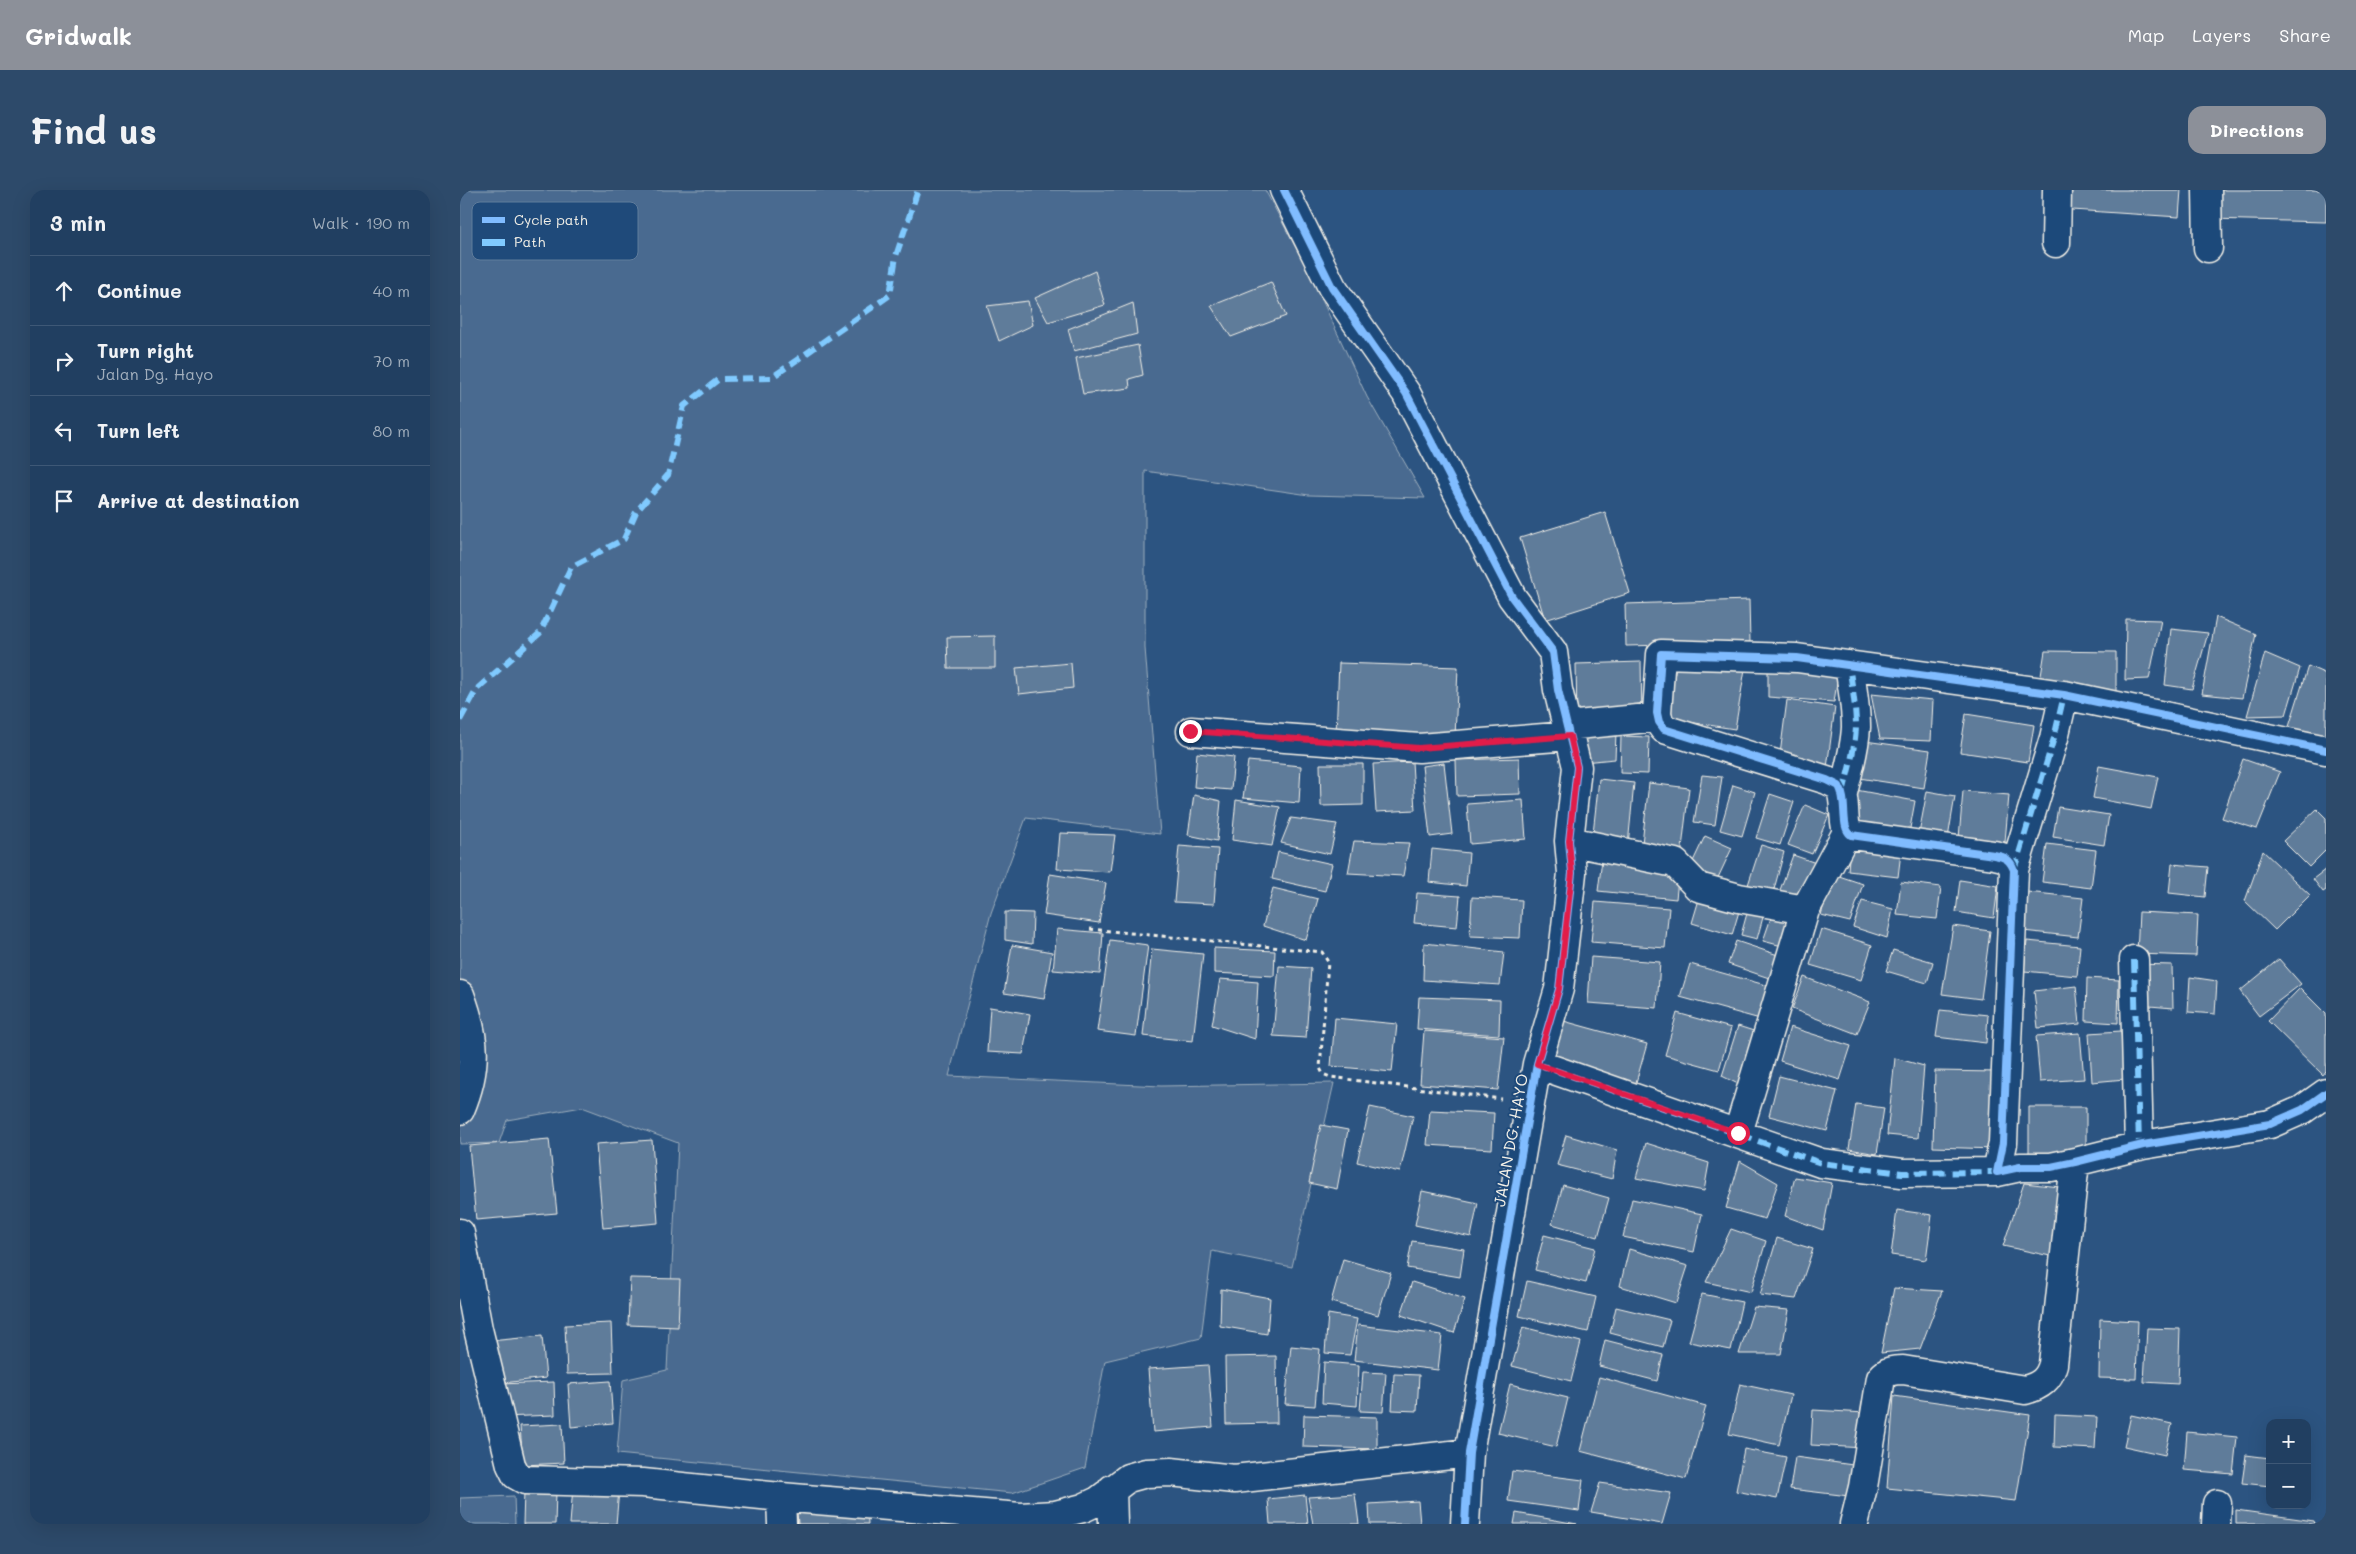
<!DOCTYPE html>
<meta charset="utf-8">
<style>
body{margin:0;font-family:Mali,sans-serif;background:#2d4a6a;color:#f1f3f6}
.controls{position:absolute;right:15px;bottom:15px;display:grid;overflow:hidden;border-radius:10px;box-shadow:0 5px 20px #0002}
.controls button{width:45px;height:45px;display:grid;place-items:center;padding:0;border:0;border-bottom:1px solid #3e5876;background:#213f61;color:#f1f3f6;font:25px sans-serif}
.stop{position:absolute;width:15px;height:15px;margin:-11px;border:4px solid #e11d48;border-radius:50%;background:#fff}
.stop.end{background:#e11d48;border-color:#fff;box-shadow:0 1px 5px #0008}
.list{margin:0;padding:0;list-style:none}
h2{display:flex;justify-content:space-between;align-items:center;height:65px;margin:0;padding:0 20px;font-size:21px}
h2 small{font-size:16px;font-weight:400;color:#a2afbd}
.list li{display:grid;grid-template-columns:32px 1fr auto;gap:15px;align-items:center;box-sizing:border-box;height:70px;padding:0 20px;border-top:1px solid #3e5876}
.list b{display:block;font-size:19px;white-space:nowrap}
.list p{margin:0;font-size:16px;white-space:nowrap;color:#a2afbd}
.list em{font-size:16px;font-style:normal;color:#a2afbd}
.icon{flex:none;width:28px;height:28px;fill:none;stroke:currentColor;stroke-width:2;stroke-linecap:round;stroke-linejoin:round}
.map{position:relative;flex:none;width:1866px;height:1334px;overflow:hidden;border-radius:15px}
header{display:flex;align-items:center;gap:30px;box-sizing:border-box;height:70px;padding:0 25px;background:#8c9099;color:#fff}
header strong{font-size:24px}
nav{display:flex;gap:28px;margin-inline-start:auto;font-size:18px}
.intro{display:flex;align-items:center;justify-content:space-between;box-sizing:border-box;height:120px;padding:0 30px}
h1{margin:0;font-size:35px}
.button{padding:12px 22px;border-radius:15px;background:#8c9099;color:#fff;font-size:18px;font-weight:700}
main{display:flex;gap:30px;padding:0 30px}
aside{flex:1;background:#213f61;border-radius:15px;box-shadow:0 5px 20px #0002}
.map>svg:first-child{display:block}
.green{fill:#496b90;stroke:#9eaebc}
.building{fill:#5e7b9a;stroke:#f4f1e8}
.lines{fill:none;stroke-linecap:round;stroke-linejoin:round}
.minor-casing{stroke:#f4f1e8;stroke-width:31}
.path{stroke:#f4f1e8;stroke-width:3;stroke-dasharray:4 4;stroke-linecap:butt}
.minor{stroke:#1f4a7a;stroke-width:28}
.quiet{stroke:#80caff;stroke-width:6;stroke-dasharray:12 6;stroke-linecap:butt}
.cycleway-casing{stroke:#1f4a7a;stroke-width:11}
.cycleway{stroke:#80bcff;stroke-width:8}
.route{stroke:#e11d48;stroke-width:6}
.labels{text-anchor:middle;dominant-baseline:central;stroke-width:4;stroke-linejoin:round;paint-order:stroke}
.street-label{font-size:16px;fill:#f4f1e8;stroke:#1f4a7a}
.key{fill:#1f4a7a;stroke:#5f7c9b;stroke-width:1}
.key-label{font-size:14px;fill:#f4f1e8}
</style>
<header>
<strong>Gridwalk</strong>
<nav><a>Map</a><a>Layers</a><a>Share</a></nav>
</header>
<div class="intro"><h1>Find us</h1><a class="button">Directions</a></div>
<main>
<aside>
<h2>3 min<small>Walk · 190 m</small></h2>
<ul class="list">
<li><svg class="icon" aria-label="ahead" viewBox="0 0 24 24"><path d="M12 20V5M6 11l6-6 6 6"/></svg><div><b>Continue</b></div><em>40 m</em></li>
<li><svg class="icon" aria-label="right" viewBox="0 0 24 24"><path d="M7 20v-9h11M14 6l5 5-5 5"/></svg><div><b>Turn right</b><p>Jalan Dg. Hayo</p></div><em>70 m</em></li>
<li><svg class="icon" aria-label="left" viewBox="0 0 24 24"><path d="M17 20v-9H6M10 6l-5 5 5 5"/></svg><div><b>Turn left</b></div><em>80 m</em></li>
<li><svg class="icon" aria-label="arrive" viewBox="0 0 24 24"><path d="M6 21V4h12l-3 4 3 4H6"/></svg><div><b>Arrive at destination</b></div></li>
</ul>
</aside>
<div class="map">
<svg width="1866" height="1334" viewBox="0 0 1866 1334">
<rect width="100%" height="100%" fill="#2c5481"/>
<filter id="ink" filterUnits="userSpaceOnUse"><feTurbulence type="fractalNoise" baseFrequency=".02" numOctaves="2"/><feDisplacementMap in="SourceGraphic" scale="10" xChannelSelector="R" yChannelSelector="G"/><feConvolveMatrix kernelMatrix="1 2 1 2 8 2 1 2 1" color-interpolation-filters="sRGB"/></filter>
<g filter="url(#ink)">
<path class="green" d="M0 0H805L849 82 907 207 965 308 849 305 685 281V458L700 644 566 628 531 723 489 886 701 896 874 893 832 1077 752 1061 741 1148 645 1171 625 1278 552 1303 157 1264 163 1190 207 1180 218 953 122 917 47 930 39 953 0 954Z
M54 1306 55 1334H0V1308Z"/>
<path class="building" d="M1599 0H1721L1719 27 1597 19Z
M1750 0H1866V32L1749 29Z
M635 81 645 115 588 132 575 108Z
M811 92 826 126 771 147 751 116Z
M568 111 573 135 539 151 527 116Z
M673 113 677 144 614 161 608 139Z
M678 155 683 185 669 189 670 198 623 204 616 168Z
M1145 322 1170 403 1085 430 1060 348Z
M1289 410 1290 453 1166 456 1165 414Z
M1756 427 1796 444 1782 508 1742 504Z
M1666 429 1701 430 1689 489 1665 490Z
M1711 439 1748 443 1732 499 1705 495Z
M535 446V478H488L487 447Z
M1585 461 1656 462V502L1580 492Z
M1805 463 1840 478 1826 525 1787 526Z
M1217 468 1285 479 1275 539 1208 529Z
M1181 472 1182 528 1117 530 1116 474Z
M611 473 613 498 559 504 556 478Z
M879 473 998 477 995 548 876 543Z
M1308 476 1379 479 1374 512 1308 507Z
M1848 476 1866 484V549L1827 543Z
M1411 504 1473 510 1471 551 1420 549Z
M1327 510 1375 517 1367 578 1319 572Z
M1506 524 1574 535 1568 572 1500 562Z
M1156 542 1155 569 1123 572V543Z
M1161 546 1189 547 1188 584 1160 583Z
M1405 551 1470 560 1464 598 1399 588Z
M737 563 774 567 771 600 734 597Z
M1059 568 1060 604 997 606 996 570Z
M1783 569 1820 582 1797 639 1762 628Z
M788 571 841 576 839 613 783 608Z
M952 572 955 620 916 622 913 574Z
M984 573 992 644 970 647 962 576Z
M860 574H903V615L861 616Z
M1639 576 1698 587 1691 619 1633 608Z
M1242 585 1262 587 1255 635 1234 632Z
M1139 589 1174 593 1168 655 1132 652Z
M1189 593 1229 598 1221 667 1181 662Z
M1273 595 1295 602 1282 646 1260 640Z
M1396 600 1455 611 1448 649 1390 639Z
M1467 601 1495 606 1487 654 1458 649Z
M1503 601 1549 605 1545 652 1499 648Z
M1310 604 1334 612 1320 655 1296 648Z
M734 605 761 611 757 651 728 645Z
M776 610 820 617 812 656 772 650Z
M1063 610 1066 649 1010 654 1007 614Z
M1345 615 1369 625 1352 664 1328 655Z
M1598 617 1649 625 1644 655 1593 647Z
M1857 619 1866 628V660L1849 677 1823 651Z
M831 628 877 634 870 664 821 653Z
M600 643 655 645 650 682 597 679Z
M1245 646 1272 658 1255 694 1228 682Z
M894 651 949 653 943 686 888 683Z
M1587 654 1636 660 1631 698 1582 692Z
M1301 655 1324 662 1312 707 1286 701Z
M719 656 758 659 754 714 714 712Z
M1390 656 1441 662 1438 687 1388 681Z
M972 659 1009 663 1006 696 969 692Z
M1803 661 1850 705 1815 740 1785 711Z
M818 662 872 674 865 701 812 689Z
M1333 665 1356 673 1340 716 1317 708Z
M1142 670 1219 679 1216 709 1138 701Z
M1712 674 1748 677 1745 707 1709 703Z
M1866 679V700L1863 702 1853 689Z
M590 684 646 693 639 733 584 725Z
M1373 684 1403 694 1390 732 1361 725Z
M1500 690 1538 696 1534 728 1496 722Z
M1441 692 1481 697 1477 729 1437 725Z
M813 698 858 709 846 750 803 736Z
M1567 702 1623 708 1618 747 1563 741Z
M957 703 1000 706 997 737 954 733Z
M1240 706 1280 718 1272 745 1232 733Z
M1012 707 1062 710 1060 748 1010 746Z
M1402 711 1433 719 1427 748 1393 737Z
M1135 712 1209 718 1205 758 1131 752Z
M1289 716 1305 720 1297 749 1281 745Z
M545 722 573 723 572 754 545 750Z
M1313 722 1330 727 1322 756 1303 751Z
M1679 722 1738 725 1736 766 1677 764Z
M1493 736 1530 741 1521 809 1482 804Z
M597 739 643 743 640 784 593 780Z
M1361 739 1412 755 1401 790 1350 775Z
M650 750 688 755 676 846 637 841Z
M1276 751 1321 766 1312 789 1268 774Z
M1567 751 1620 756 1617 786 1564 781Z
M964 753 1044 762 1040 795 963 790Z
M552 755 592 762 584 809 544 803Z
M754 758 815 761 814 786 754 783Z
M692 759 743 764 733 851 683 846Z
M1433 760 1473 772 1467 793 1426 781Z
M1131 767 1200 772 1197 818 1128 813Z
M1819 769 1841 794 1799 826 1780 801Z
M1230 774 1309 796 1300 829 1220 807Z
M1676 774 1712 775 1713 818 1678 815Z
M819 776 851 778 846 848 813 846Z
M1344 787 1410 812 1397 844 1332 819Z
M1730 787 1757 791 1755 824 1728 822Z
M1627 788 1659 790 1658 833 1626 831Z
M760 789 798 792 795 849 752 835Z
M1616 796 1620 834 1578 838 1574 801Z
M1840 798 1866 824V881L1863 885 1808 831Z
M959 807 1040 810 1039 845 957 839Z
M530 817 570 824 563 864 527 862Z
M1480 820 1528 825 1526 853 1476 847Z
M1217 823 1271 838 1259 880 1205 865Z
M875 828 937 834 932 882 871 876Z
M1100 830 1187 854 1175 896 1088 872Z
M1278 836 1303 844 1284 897 1262 886Z
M1330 837 1391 856 1380 890 1320 871Z
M964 841 1044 847 1038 900 960 894Z
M1661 841 1665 889 1632 892 1629 843Z
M1620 843 1624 889 1580 892 1576 846Z
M1435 868 1464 876 1458 948 1427 945Z
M1475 881 1538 882 1536 959 1473 957Z
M1319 886 1377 901 1367 941 1309 926Z
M1396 914 1424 918 1417 964 1389 959Z
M910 917 953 926 940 982 897 972Z
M1569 917H1626V966H1569Z
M970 920 1034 923 1032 959 967 955Z
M861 935 888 940 877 999 849 993Z
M1106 945 1157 960 1152 989 1097 975Z
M89 949 97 1023 16 1030 9 956Z
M192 950 198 1033 143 1038 136 954Z
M1186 953 1249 973 1244 1001 1176 988Z
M1280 971 1318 993 1305 1029 1266 1018Z
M1335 987 1372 993 1363 1040 1325 1026Z
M1564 993 1600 997 1595 1067 1543 1056Z
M1103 995 1149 1008 1138 1047 1092 1034Z
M962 1001 1018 1013 1011 1047 955 1035Z
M1172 1009 1242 1024 1234 1062 1163 1047Z
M1437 1020 1472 1025 1466 1070 1431 1065Z
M1271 1039 1306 1051 1291 1102 1246 1092Z
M1084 1045 1135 1058 1126 1093 1075 1080Z
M1317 1048 1353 1059 1336 1109 1300 1105Z
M952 1051 1004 1059 1000 1087 947 1078Z
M1169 1059 1228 1076 1216 1113 1160 1096Z
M883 1069 931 1083 918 1125 871 1112Z
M170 1088 220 1089 218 1137 168 1135Z
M1067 1091 1136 1107 1128 1142 1059 1126Z
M952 1092 1005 1109 994 1143 941 1125Z
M1434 1098 1482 1101 1460 1159 1421 1163Z
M761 1099 810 1108 807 1144 760 1136Z
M1242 1104 1282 1112 1271 1160 1229 1152Z
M1156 1117 1210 1130 1203 1157 1150 1143Z
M1294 1117 1329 1120 1321 1164H1279Z
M868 1124 897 1129 890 1165 865 1163Z
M1640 1129 1678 1131 1676 1189 1639 1188Z
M151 1133 153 1183 107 1184 105 1135Z
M898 1135 982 1145 978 1180 894 1170Z
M1063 1137 1121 1152 1111 1191 1052 1176Z
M1687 1138 1720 1139 1718 1194 1684 1192Z
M82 1146 86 1188 34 1194 30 1151Z
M1145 1150 1203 1165 1197 1191 1139 1176Z
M831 1156 860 1159 855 1216 825 1214Z
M816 1166 817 1233 766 1234 765 1167Z
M864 1172 899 1175 897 1216 862 1213Z
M748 1175 753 1237 693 1242 688 1179Z
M903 1182 926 1183 923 1222 900 1221Z
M934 1184 959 1185 957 1221 932 1220Z
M1139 1187 1246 1216 1226 1289 1120 1261Z
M150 1191 153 1233 111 1237 108 1194Z
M94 1192 95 1225 41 1227 40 1194Z
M1050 1194 1108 1208 1096 1257 1038 1243Z
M1280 1194 1331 1205 1319 1255 1269 1244Z
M1434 1206 1570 1225 1556 1311 1427 1298Z
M1353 1220 1406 1223 1404 1258 1351 1255Z
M844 1225 917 1227V1259L843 1257Z
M1595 1225 1637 1227 1635 1259 1594 1257Z
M1671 1225 1712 1234 1705 1265 1664 1256Z
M102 1234 104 1273 63 1275 60 1236Z
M1727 1242 1777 1247 1773 1284 1724 1280Z
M1284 1259 1326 1267 1317 1309 1276 1301Z
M1786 1265 1810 1268V1296L1782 1293Z
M1335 1267 1393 1275 1389 1306 1330 1299Z
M1052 1281 1123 1290 1119 1321 1048 1311Z
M1140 1293 1211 1303 1202 1334 1131 1322Z
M113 1297 159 1300 156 1334H110Z
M64 1301 96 1302 95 1334H63Z
M895 1304 899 1334H853L848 1307Z
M845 1305 848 1334H810L808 1309Z
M958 1311 960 1334H910L909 1314Z
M407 1317 408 1334H338L337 1322Z
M1776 1320 1854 1331 1855 1334H1776Z
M1056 1323 1117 1334H1054Z"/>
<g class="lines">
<defs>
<path id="minor" d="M824 0 872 97 946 203 1052 407 1093 462 1098 500 1117 577 1109 651 1112 683 1099 799 1077 874 1009 1263 1005 1334
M1747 0 1748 58
M1596 53 1597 0
M1107 536 1198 527
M731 541 959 558 1109 546
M1866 560 1604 505 1337 468 1201 464 1197 523 1199 532 1204 539 1367 590 1379 596C1388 611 1380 637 1391 645L1534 665C1545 667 1550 669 1554 680L1543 953 1537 982 1560 977H1591L1615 972 1683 955 1810 934 1842 920 1866 903
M1383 603C1388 581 1395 560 1396 537 1396 517 1392 496 1389 475
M1109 651 1215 673 1238 697 1279 708 1345 720
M1554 680 1594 548 1604 505
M1674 770 1679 956
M0 805C16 848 18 877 0 920
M1077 874 1361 973 1442 983 1537 982
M1278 943 1345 720 1387 642
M0 1043 18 1139 51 1275 56 1285 65 1290 183 1293 321 1307 560 1327 595 1325 623 1318 638 1311 668 1288 686 1283 711 1282 774 1289 1009 1263
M652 1299 653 1334
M321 1307 322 1334
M1394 1334 1403 1297 1421 1188C1427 1181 1433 1180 1443 1180L1565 1200C1580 1196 1589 1190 1593 1174L1615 972
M1756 1334 1757 1314"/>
</defs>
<use href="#minor" class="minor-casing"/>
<path class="path" d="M630 739 862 762 868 772 860 878 863 884 870 887 1041 909"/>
<use href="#minor" class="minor"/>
<path class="quiet" d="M0 530 17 499 80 443 111 377 164 349 176 322 208 285 224 216 259 189 311 188 430 105 436 66 458 0
M1383 603C1388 581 1395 560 1396 537 1396 517 1392 496 1389 475
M1554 680 1594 548 1604 505 1607 506
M1674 770 1679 956
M1077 874 1361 973 1442 983 1537 982"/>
<defs>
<path id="cycleway" d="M824 0 872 97 946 203 1052 407 1093 462 1098 500 1117 577 1109 651 1112 683 1099 799 1077 874 1009 1263 1005 1334
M1866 560 1604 505 1337 468 1201 464 1197 523 1199 532 1204 539 1367 590 1379 596C1388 611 1380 637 1391 645L1534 665C1545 667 1550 669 1554 680L1543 953 1537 982 1560 977H1591L1615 972 1683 955 1810 934 1842 920 1866 903"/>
</defs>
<use href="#cycleway" class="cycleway-casing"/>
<use href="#cycleway" class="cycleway"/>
</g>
</g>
<g class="lines" filter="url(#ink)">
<path class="route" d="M730 541 959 558 1110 546 1117 577 1109 651 1112 683 1099 799 1077 874 1278 943"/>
</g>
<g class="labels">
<g class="street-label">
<text transform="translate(1050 950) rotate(-80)">JALAN DG. HAYO</text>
</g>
</g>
<rect x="12" y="12" width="166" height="58" rx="8" class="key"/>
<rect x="22" y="27" width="23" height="6" fill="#80bcff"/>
<rect x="22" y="49" width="23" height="7" fill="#80caff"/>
<g class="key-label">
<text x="54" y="35">Cycle path</text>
<text x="54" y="57">Path</text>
</g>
</svg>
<div class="controls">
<button>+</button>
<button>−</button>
</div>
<div class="stop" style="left:1278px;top:943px"></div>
<div class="stop end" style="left:730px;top:541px"></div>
</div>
</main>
